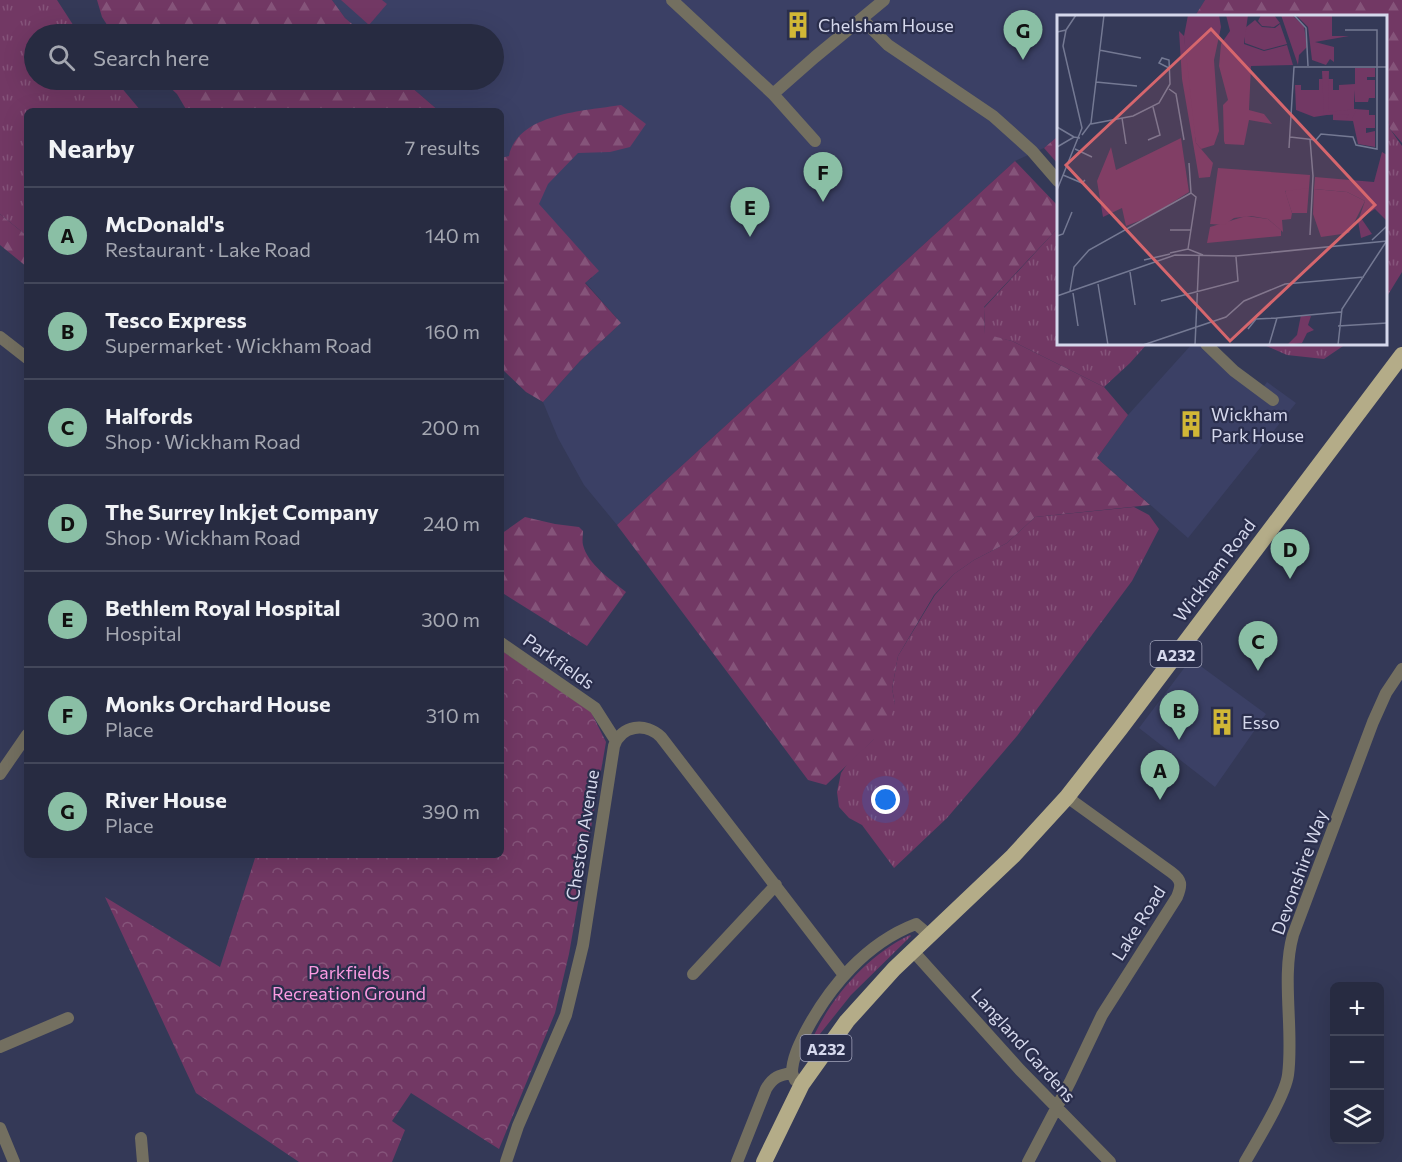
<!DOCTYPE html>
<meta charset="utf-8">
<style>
body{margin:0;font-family:Commissioner,sans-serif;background:#33374c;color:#f1f3f6}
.controls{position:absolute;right:18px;bottom:18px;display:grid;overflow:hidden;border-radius:9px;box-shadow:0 6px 24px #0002}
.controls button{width:54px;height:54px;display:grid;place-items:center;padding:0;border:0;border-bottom:2px solid #43475a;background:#272b41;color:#f1f3f6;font:30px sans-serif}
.you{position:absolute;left:886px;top:800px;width:21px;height:21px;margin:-15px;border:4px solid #fff;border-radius:50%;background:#1a73e8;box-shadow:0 0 0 9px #1a73e833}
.badge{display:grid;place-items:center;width:39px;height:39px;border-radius:50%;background:#8abfa5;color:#111;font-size:20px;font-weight:700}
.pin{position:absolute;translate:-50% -50px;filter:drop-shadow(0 2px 3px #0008)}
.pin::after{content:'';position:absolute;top:32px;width:21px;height:18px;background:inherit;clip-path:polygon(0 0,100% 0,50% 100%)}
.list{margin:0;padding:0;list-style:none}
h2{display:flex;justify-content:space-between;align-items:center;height:78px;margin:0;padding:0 24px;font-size:26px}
h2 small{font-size:20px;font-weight:400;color:#a4a7b1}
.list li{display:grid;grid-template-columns:39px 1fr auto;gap:18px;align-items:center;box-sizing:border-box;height:96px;padding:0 24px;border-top:2px solid #43475a}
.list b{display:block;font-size:22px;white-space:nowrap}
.list p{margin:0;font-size:20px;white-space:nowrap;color:#a4a7b1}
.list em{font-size:20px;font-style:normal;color:#a4a7b1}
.icon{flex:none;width:33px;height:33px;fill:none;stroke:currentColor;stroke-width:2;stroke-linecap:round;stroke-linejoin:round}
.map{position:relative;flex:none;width:1402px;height:1162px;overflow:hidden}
.search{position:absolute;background:#272b41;box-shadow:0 6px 24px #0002;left:24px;top:24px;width:480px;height:66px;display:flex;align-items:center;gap:15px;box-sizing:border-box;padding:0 21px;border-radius:33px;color:#a4a7b1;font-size:22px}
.panel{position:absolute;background:#272b41;box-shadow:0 6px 24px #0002;left:24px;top:108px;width:480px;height:750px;border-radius:9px}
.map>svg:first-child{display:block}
.built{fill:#3b4065}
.grass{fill:url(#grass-tufts)}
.forest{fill:url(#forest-firs)}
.park{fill:url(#park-crowns)}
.pitch{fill:#723864}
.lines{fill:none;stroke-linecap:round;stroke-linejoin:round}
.minor{stroke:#736f60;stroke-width:12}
.tertiary{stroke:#736f60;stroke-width:12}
.trunk{stroke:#b4ac88;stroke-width:16}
.labels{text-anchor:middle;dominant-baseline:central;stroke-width:4.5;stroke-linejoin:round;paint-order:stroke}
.shield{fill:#2a2e4c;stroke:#a2a5bc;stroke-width:1.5}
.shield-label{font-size:16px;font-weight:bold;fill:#d5d8ec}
.poi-label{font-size:18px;fill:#d5d8ec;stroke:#2a2e4c;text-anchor:start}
.street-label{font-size:18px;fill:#d5d8ec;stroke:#2a2e4c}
.park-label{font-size:18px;fill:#fb9be2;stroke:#2a2e4c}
.inset-road{fill:none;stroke:#747993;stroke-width:1.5}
.view{fill:#d6666d;fill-opacity:0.15;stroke:#d6666d;stroke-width:3}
.inset-edge{fill:none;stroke:#d5d8ec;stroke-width:3}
</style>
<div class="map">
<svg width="1402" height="1162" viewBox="0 0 1402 1162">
<defs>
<pattern id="grass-tufts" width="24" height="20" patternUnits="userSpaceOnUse" patternTransform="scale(1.5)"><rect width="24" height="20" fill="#723864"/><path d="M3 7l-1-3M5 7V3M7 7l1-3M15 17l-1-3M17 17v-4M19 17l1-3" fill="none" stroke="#85547a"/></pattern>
<pattern id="forest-firs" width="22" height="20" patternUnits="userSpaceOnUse" patternTransform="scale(1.5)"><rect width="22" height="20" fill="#723864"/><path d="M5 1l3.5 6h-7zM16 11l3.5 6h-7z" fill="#85547a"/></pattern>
<pattern id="park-crowns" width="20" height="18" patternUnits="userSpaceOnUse" patternTransform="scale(1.5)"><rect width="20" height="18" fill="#723864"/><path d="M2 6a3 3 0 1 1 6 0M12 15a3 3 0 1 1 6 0" fill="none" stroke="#85547a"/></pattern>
</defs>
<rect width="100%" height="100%" fill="#343957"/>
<path class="built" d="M332 0H1205L1195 16H1058V136L1044 148 1015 161 617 525 584 485 558 438 543 402 580 361 621 323 585 282 592 278 501 165V111H439L403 80H494V34H364L345 18Z
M1192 344H1199L1231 374 1258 394 1267 382 1296 403 1188 538 1097 458 1128 415Z
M1191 659 1266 714 1215 787 1139 728Z"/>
<path class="grass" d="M0 0H57L79 34H34V80H115L141 111H27V236L0 214Z
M1386 111 1390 129 1402 146V272L1386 298Z
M1058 228V344H1147L1130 363 1104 387 1012 341 985 335 984 308Z
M1262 344H1346L1324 359 1287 355Z
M1134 507 1149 515 1159 529 1132 581 1017 736 947 818 894 868 862 825 849 818 839 807 837 792 841 773 848 763 873 740 895 703 892 689 898 656 935 595 954 574 974 560 1007 543 1035 517Z
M910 935 911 936 851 995 808 1049C826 1003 865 956 910 935Z"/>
<path class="forest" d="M97 0H332L345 18 364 34H113L102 17Z
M1205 0H1402V143L1390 129 1386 111V16H1195Z
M162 80H403L439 111H187L177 94Z
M621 105 646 124 630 147 610 152 578 153 548 184 539 204 599 271 585 283 621 323 580 361 543 402 526 392 501 368V158L509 156C518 113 585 111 621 105Z
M1058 136V164L1044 148Z
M1015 161 1058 206V228L984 307 985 334 1012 341 1104 387 1128 415 1097 458 1150 505 1035 517 1007 543 974 560 954 574 934 595 898 656 892 689 895 703 887 727 826 785 808 780 617 525Z
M0 214 27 236V267L0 245Z
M525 517 555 524 579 527 583 531C583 535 582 541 583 545 587 563 612 581 626 592L587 646 501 592V534Z"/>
<path class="park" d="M501 650 591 712 606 742 569 954 555 1013 499 1149 411 1093 392 1121 405 1130 392 1162H299L196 1093 105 897 220 967 256 855H501Z"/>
<path class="pitch" d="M341 0H382L387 4 369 25Z"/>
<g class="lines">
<path class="minor" d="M672 0 773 94 815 141
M862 19 888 45 993 116 1032 151 1058 181
M773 94 815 57 884 0
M0 337 27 358
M1206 344 1234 371 1273 400
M501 643 595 708 616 741
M0 774 27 735
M913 951 1020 1070 1110 1162
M693 974 776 885
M0 1047 68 1018
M802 1084 795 1080 792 1073C792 1059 799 1045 805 1033 829 987 866 943 916 924L929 935
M141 1138 143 1162
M506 1162 518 1126 566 1015 583 945 614 746C621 725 646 722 661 737L844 975
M737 1162 766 1089C773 1077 779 1075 792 1073
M1028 1162 1070 1082 1102 1015 1177 897C1182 885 1182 880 1171 872L1067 797
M1245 1162C1257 1141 1285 1096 1288 1075 1294 1031 1281 977 1293 935L1373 722 1386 693 1402 669"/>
<path class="tertiary" d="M0 1128 14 1162"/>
<path class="trunk" d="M764 1162 802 1084 847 1021 894 969 1013 856 1067 797 1120 729 1402 355"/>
</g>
<defs>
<symbol id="building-bare" viewBox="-9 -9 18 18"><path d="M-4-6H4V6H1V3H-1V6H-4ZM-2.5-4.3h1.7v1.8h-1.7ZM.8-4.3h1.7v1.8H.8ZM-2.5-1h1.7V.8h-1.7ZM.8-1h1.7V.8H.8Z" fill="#d1b736" stroke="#2a2e4c" stroke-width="2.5" paint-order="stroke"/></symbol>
</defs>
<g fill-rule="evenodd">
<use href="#building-bare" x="779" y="6" width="38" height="38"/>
<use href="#building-bare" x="1172" y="405" width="38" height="38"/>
<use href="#building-bare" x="1203" y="703" width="38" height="38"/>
</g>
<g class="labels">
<g class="shield">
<rect x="1150.5" y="641" width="51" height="26" rx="4.5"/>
<rect x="800.5" y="1035" width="51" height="26" rx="4.5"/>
</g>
<g class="shield-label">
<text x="1176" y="654">A232</text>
<text x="826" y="1048">A232</text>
</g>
<g class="poi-label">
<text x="818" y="25">Chelsham House</text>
<text x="1211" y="414">Wickham<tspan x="1211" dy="21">Park House</tspan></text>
<text x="1242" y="722">Esso</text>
</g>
<g class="street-label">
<text transform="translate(1214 570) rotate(-53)">Wickham Road</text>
<text transform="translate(559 661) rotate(35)">Parkfields</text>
<text transform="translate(582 835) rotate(-81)">Cheston Avenue</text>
<text transform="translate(1299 872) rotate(-70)">Devonshire Way</text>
<text transform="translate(1138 923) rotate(-58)">Lake Road</text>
<text transform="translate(1024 1045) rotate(48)">Langland Gardens</text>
</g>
<g class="park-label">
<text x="349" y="972">Parkfields<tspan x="349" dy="21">Recreation Ground</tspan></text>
</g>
</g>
<g transform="translate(1057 15)">
<rect width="330" height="330" fill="#343957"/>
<path d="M131 0H162L164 12 157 45 162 116 157 130 144 134 139 128 129 65 127 21ZM198 5 205 12 218 13 223 9 230 29 207 35 188 28V13ZM262 64H276V75H297V94L312 95V100H318V113H309V118L318 116V132L301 129 296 106 276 105V99L257 102 239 95 238 70H244V75H262ZM231 173H252L250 198H235L228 177ZM257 174 290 177 308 186 292 218 264 222 256 199ZM189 201 211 204 224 215V221L150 228 153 212Z" fill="#723864"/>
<path d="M169 0H191L187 29 207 36 230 30 236 50 194 51 192 95 207 99 215 109 192 105 187 130 168 129 167 126 166 90 171 85 162 51 164 29 173 16ZM224 0H235L247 11 250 32 242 40 241 50ZM239 0H275V21H292L258 27 277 32V47L273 44 269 50 255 45 251 12ZM122 16 127 21 139 128 156 148 153 162 142 163 125 64ZM298 53H318V62H310V65H318V83H312L311 87H298L297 75H282V70L298 69ZM265 56H272L271 97 300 94 295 104H289L292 99 267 100ZM325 137 330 140V206L318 194 304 203 315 219 304 223 301 206 308 186 290 177 257 174 258 162 317 167ZM161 153 253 160 252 173 228 176 235 198 234 204 225 205 226 217 211 204 194 201 177 203 167 210 153 209ZM244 300 254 301 251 310 257 315 250 318 245 328 230 330 240 320Z" fill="#723864"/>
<path d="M124 123 132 177 92 202 69 211 65 193 46 202 40 166 54 132 59 155Z" fill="#723864"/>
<path d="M204 0H217L223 8 217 12 205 11 201 6Z" fill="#723864"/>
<path class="inset-road" d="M237 0 249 13 251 51M0 17 9 15 19 0M42 35 84 43M39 67 80 71M112 74 119 79 127 125M65 103 69 129M34 109 76 101 102 88 113 69 112 45 105 43 102 48 112 53M0 112 17 122M25 120 34 108 47 0M233 122 259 125 264 119 296 122 299 130 320 134V15H288M253 124 256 161 253 220M91 125 103 120 96 92M0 132 17 122 23 123M232 133 237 52H330M18 134 35 142M132 148 134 178M6 160 25 168 28 165M0 175 25 113 6 31 9 15M113 215H134M0 221 6 219 15 197M315 225 330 211M131 234 139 182 134 178M113 238 131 234 146 240M87 245 113 239M73 257 78 290M41 269 51 330M13 276 17 252 32 235 134 178M16 278 21 311M0 281 118 240 179 241 330 226M104 286 181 266 179 242M281 311 330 308M191 314 199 304 220 303M86 330 169 302 187 286 228 269 307 262M138 330 142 241M212 330 220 303 284 297M281 330 285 294 329 227"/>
<path class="view" d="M154 14 318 190 173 326 9 150Z"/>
<rect width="330" height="330" class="inset-edge"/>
</g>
</svg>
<div class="controls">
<button>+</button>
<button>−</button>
<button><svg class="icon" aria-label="layers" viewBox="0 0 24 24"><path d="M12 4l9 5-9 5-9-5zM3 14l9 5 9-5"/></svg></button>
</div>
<div class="you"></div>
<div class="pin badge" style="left:1160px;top:800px">A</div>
<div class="pin badge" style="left:1179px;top:740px">B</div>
<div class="pin badge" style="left:1258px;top:671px">C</div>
<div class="pin badge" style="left:1290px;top:579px">D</div>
<div class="pin badge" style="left:750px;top:237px">E</div>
<div class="pin badge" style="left:823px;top:202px">F</div>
<div class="pin badge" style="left:1023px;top:60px">G</div>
<div class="search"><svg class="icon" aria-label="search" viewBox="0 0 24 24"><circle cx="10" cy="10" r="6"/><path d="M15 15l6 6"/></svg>Search here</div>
<section class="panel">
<h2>Nearby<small>7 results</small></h2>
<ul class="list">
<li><span class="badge">A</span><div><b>McDonald's</b><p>Restaurant · Lake Road</p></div><em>140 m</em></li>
<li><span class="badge">B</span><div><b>Tesco Express</b><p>Supermarket · Wickham Road</p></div><em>160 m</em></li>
<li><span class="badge">C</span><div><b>Halfords</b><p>Shop · Wickham Road</p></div><em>200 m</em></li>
<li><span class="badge">D</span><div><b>The Surrey Inkjet Company</b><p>Shop · Wickham Road</p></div><em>240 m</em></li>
<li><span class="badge">E</span><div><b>Bethlem Royal Hospital</b><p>Hospital</p></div><em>300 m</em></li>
<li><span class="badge">F</span><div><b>Monks Orchard House</b><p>Place</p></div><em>310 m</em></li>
<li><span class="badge">G</span><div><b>River House</b><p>Place</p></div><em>390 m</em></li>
</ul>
</section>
</div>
